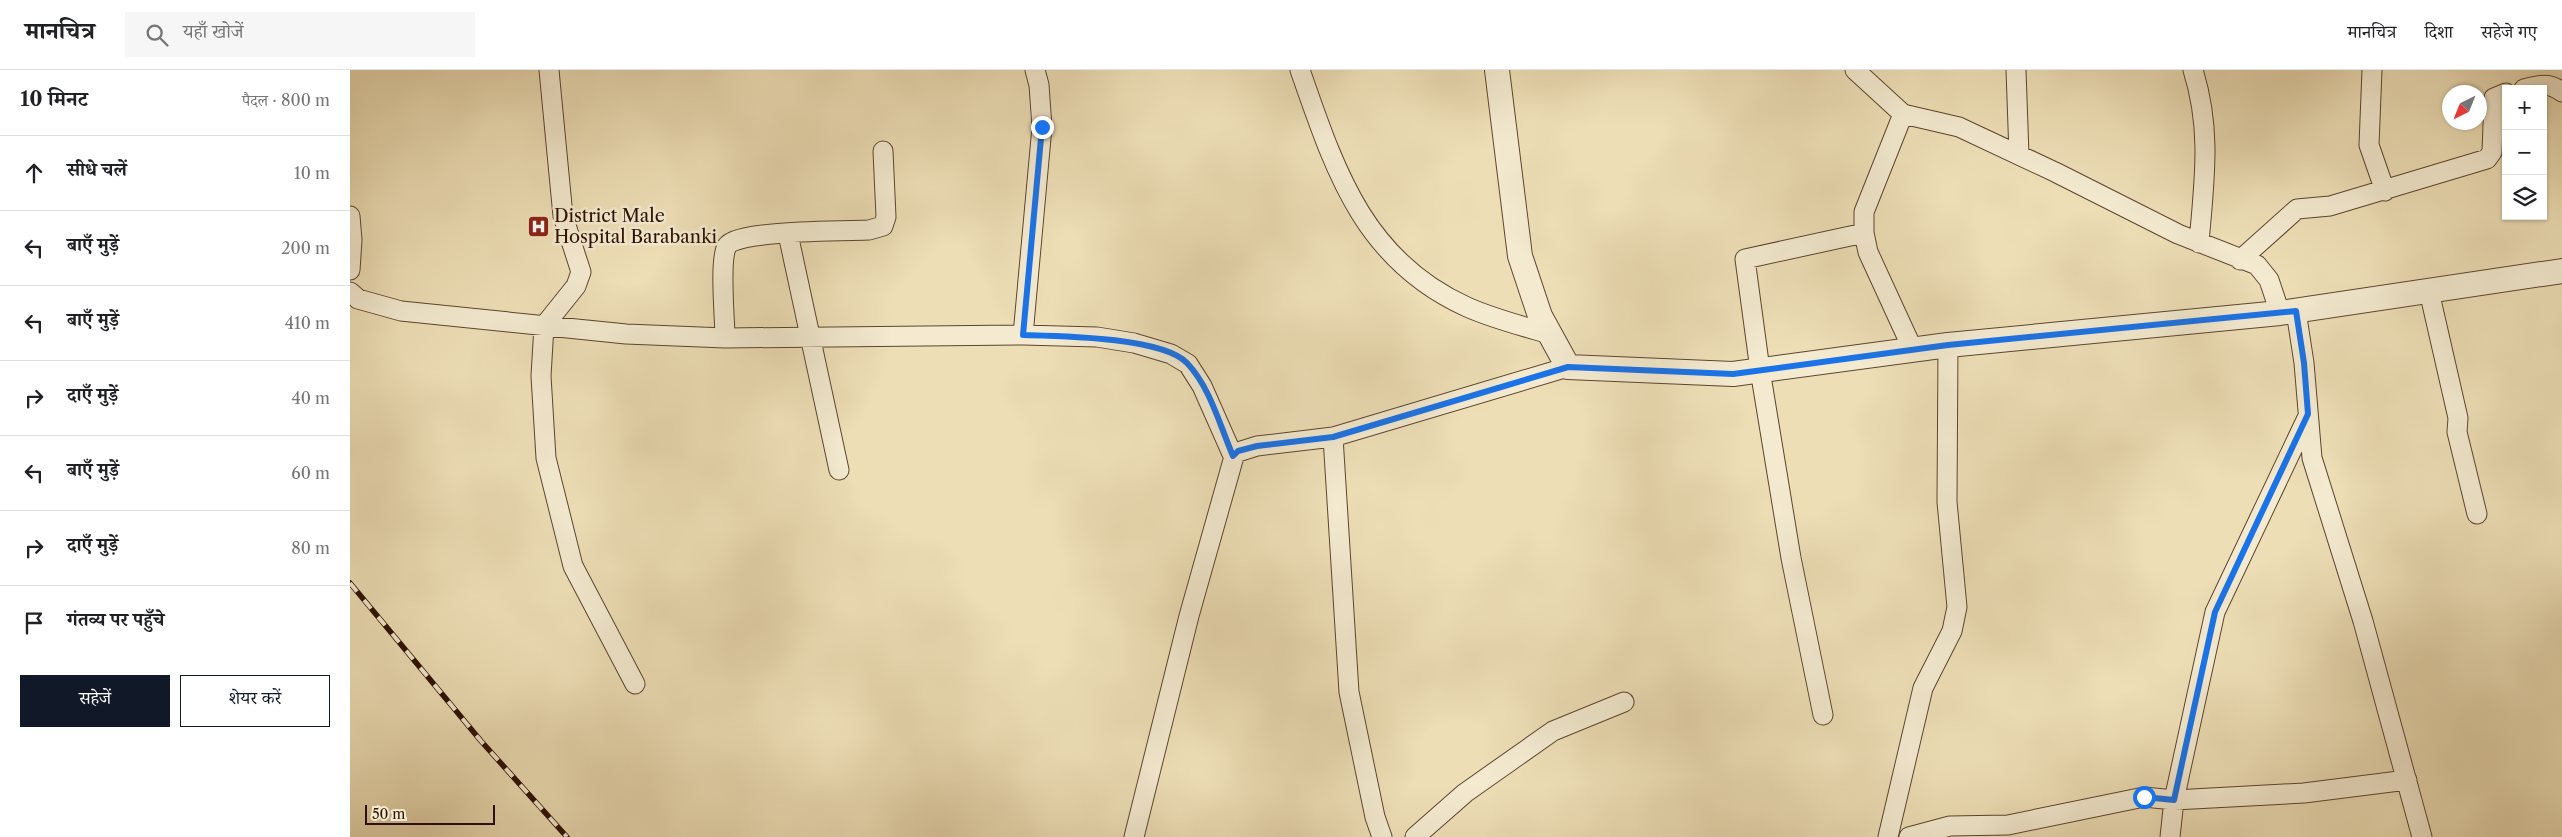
<!DOCTYPE html>
<html lang="hi">
<meta charset="utf-8">
<style>
body{margin:0;font-family:"Libre Caslon Text","Noto Serif Devanagari",serif;background:#f6f6f6;color:#202124}
.controls{position:absolute;right:15px;top:15px;display:grid;overflow:hidden;border-radius:0px;box-shadow:0 1px 4px #0004}
.controls button{width:45px;height:45px;display:grid;place-items:center;padding:0;border:0;border-bottom:1px solid #e0e0e0;background:#fff;color:#202124;font:25px sans-serif}
.compass{position:absolute;left:2092px;top:15px;width:45px;height:45px;border-radius:50%;background:#fff;box-shadow:0 1px 4px #0004;rotate:223deg}
.scale{position:absolute;left:15px;bottom:12px;width:130px;box-sizing:border-box;padding-left:5px;border:2px solid #2d1201;border-top:0;font-size:14px;line-height:18px;white-space:nowrap;color:#2d1201;-webkit-text-stroke:4px #f3ead0;paint-order:stroke}
.stop{position:absolute;width:15px;height:15px;margin:-11px;border:4px solid #1a73e8;border-radius:50%;background:#fff}
.stop.end{background:#1a73e8;border-color:#fff;box-shadow:0 1px 5px #0008}
.list{margin:0;padding:0;list-style:none}
h2{display:flex;justify-content:space-between;align-items:center;height:65px;margin:0;padding:0 20px;font-size:21px}
h2 small{font-size:16px;font-weight:400;color:#757577}
.list li{display:grid;grid-template-columns:32px 1fr auto;gap:15px;align-items:center;box-sizing:border-box;height:75px;padding:0 20px;border-top:1px solid #e0e0e0}
.list b{display:block;font-size:19px;white-space:nowrap}
.list em{font-size:16px;font-style:normal;color:#757577}
.actions{display:flex;gap:10px;padding:15px 20px}
.actions a{flex:1;padding:11px 0;border:1px solid #111827;border-radius:0px;text-align:center;font-size:18px;color:#111827}
.actions .main{background:#111827;color:#fff}
.icon{flex:none;width:28px;height:28px;fill:none;stroke:currentColor;stroke-width:2;stroke-linecap:round;stroke-linejoin:round}
.map{position:relative;flex:none;width:2212px;height:767px;overflow:hidden}
header{display:flex;align-items:center;gap:30px;box-sizing:border-box;height:70px;padding:0 25px;background:#fff;border-bottom:1px solid #e0e0e0}
header strong{font-size:24px}
nav{display:flex;gap:28px;margin-inline-start:auto;font-size:18px}
.search{width:350px;height:45px;background:#f6f6f6;display:flex;align-items:center;gap:12px;box-sizing:border-box;padding:0 18px;border-radius:0px;color:#757577;font-size:19px}
main{display:flex}
aside{flex:1;background:#fff}
.map>svg:first-child{display:block}
.lines{fill:none;stroke-linecap:round;stroke-linejoin:round}
.minor-casing{stroke:#5d452e;stroke-width:21}
.tertiary-casing{stroke:#5d452e;stroke-width:26}
.minor{stroke:#f3ead0;stroke-width:19}
.tertiary{stroke:#f3ead0;stroke-width:24}
.rail-casing{stroke:#2d1201;stroke-width:5.5}
.rail{stroke:#f3ead0;stroke-width:4;stroke-dasharray:11;stroke-linecap:butt}
.route{stroke:#1a73e8;stroke-width:6}
.labels{text-anchor:middle;dominant-baseline:central;stroke-width:5;stroke-linejoin:round;paint-order:stroke}
.poi-label{font-size:18px;fill:#2d1201;stroke:#f3ead0;text-anchor:start}
</style>
<header>
<strong>मानचित्र</strong>
<div class="search"><svg class="icon" aria-label="search" viewBox="0 0 24 24"><circle cx="10" cy="10" r="6"/><path d="M15 15l6 6"/></svg>यहाँ खोजें</div>
<nav><a>मानचित्र</a><a>दिशा</a><a>सहेजे गए</a></nav>
</header>
<main>
<aside>
<h2>10 मिनट<small>पैदल · 800 m</small></h2>
<ul class="list">
<li><svg class="icon" aria-label="ahead" viewBox="0 0 24 24"><path d="M12 20V5M6 11l6-6 6 6"/></svg><div><b>सीधे चलें</b></div><em>10 m</em></li>
<li><svg class="icon" aria-label="left" viewBox="0 0 24 24"><path d="M17 20v-9H6M10 6l-5 5 5 5"/></svg><div><b>बाएँ मुड़ें</b></div><em>200 m</em></li>
<li><svg class="icon" aria-label="left" viewBox="0 0 24 24"><path d="M17 20v-9H6M10 6l-5 5 5 5"/></svg><div><b>बाएँ मुड़ें</b></div><em>410 m</em></li>
<li><svg class="icon" aria-label="right" viewBox="0 0 24 24"><path d="M7 20v-9h11M14 6l5 5-5 5"/></svg><div><b>दाएँ मुड़ें</b></div><em>40 m</em></li>
<li><svg class="icon" aria-label="left" viewBox="0 0 24 24"><path d="M17 20v-9H6M10 6l-5 5 5 5"/></svg><div><b>बाएँ मुड़ें</b></div><em>60 m</em></li>
<li><svg class="icon" aria-label="right" viewBox="0 0 24 24"><path d="M7 20v-9h11M14 6l5 5-5 5"/></svg><div><b>दाएँ मुड़ें</b></div><em>80 m</em></li>
<li><svg class="icon" aria-label="arrive" viewBox="0 0 24 24"><path d="M6 21V4h12l-3 4 3 4H6"/></svg><div><b>गंतव्य पर पहुँचे</b></div></li>
</ul>
<div class="actions"><a class="main">सहेजें</a><a>शेयर करें</a></div>
</aside>
<div class="map">
<svg width="2212" height="767" viewBox="0 0 2212 767">
<rect width="100%" height="100%" fill="#eddeb6"/>
<filter id="stains"><feTurbulence type="fractalNoise" baseFrequency=".004" numOctaves="4"/><feColorMatrix values="0 0 0 0 .2 0 0 0 0 .09 0 0 0 0 .02 0 0 0 .5 -.17"/></filter>
<radialGradient id="worn" r=".72"><stop offset=".6" stop-color="#630" stop-opacity="0"/><stop offset="1" stop-color="#630" stop-opacity=".3"/></radialGradient>
<g class="lines">
<defs>
<path id="minor" d="M199 0 213 146 231 202 226 216 194 256 191 306 196 388 223 496 285 614
M950 0C985 100 1013 190 1117 237 1144 249 1172 256 1200 264
M1505 0 1553 44 1609 57 1705 102 1828 164 1907 195 1919 210 1930 243
M1666 0 1669 85
M1843 0C1862 61 1854 111 1849 173
M2022 0 2019 75 2035 121
M2174 19C2189 15 2199 12 2212 22
M1553 44 1514 142V163L1518 182 1563 280
M0 146 2 170 0 200
M438 164 489 400
M1890 190 1947 139 1980 136 2137 89 2142 82 2144 28 2156 23
M2079 221 2108 348 2107 362 2127 444
M0 222 8 229 51 241 276 264 375 268 673 265 747 267 784 273 821 284 838 294 852 316 883 386
M1946 241 1954 293 1962 388 2013 551 2072 767
M673 265 692 57 689 15 685 0
M375 268C375 249 369 190 377 176 386 160 497 161 519 160L533 156 536 147 533 81
M983 367 999 622 1025 747 1032 767
M1473 645 1441 488 1410 300 1395 189 1514 163
M784 767 839 546 885 383 907 376 983 367 1218 297
M1065 767 1115 723 1203 661 1274 632
M1538 767 1573 618 1602 561 1607 537 1597 432 1598 275
M1559 767 1600 756 1658 755 1794 727 1824 730 1954 723 2057 710
M1820 767 1824 730 1865 542 1958 346"/>
<path id="tertiary" d="M1147 0 1170 186 1190 246 1218 297 1383 304 1598 275 1930 243 2212 201"/>
</defs>
<use href="#minor" class="minor-casing"/>
<use href="#tertiary" class="tertiary-casing"/>
<use href="#minor" class="minor"/>
<use href="#tertiary" class="tertiary"/>
<defs>
<path id="rail" d="M0 513 131 671 217 767"/>
</defs>
<use href="#rail" class="rail-casing"/>
<use href="#rail" class="rail"/>
</g>
<g class="lines">
<path class="route" d="M692 57 673 265C709 266 812 267 837 293 860 317 870 356 883 386L888 381 907 376 983 367 1218 297 1383 304 1598 275 1946 241 1954 293 1958 344 1865 542 1824 730 1794 727"/>
</g>
<defs>
<symbol id="hospital-square" viewBox="-11 -11 22 22"><rect x="-9" y="-9" width="18" height="18" rx="4" fill="#8f2418" stroke="#f3ead0"/><path d="M-5-5h3v3.5h4V-5h3V5h-3V1.5h-4V5h-3Z" fill="#fff"/></symbol>
</defs>
<g fill-rule="evenodd">
<use href="#hospital-square" x="176" y="144" width="25" height="25"/>
</g>
<g class="labels">
<g class="poi-label">
<text x="204" y="146">District Male<tspan x="204" dy="21">Hospital Barabanki</tspan></text>
</g>
</g>
<rect width="100%" height="100%" filter="url(#stains)"/>
<rect width="100%" height="100%" fill="url(#worn)"/>
</svg>
<div class="controls">
<button>+</button>
<button>−</button>
<button><svg class="icon" aria-label="layers" viewBox="0 0 24 24"><path d="M12 4l9 5-9 5-9-5zM3 14l9 5 9-5"/></svg></button>
</div>
<svg class="compass" viewBox="-18 -18 36 36"><path d="M0-13l5 13h-10z" fill="#e53935"/><path d="M0 13l5-13h-10z" fill="#757577"/></svg>
<div class="scale">50 m</div>
<div class="stop" style="left:1794px;top:727px"></div>
<div class="stop end" style="left:692px;top:57px"></div>
</div>
</main>
